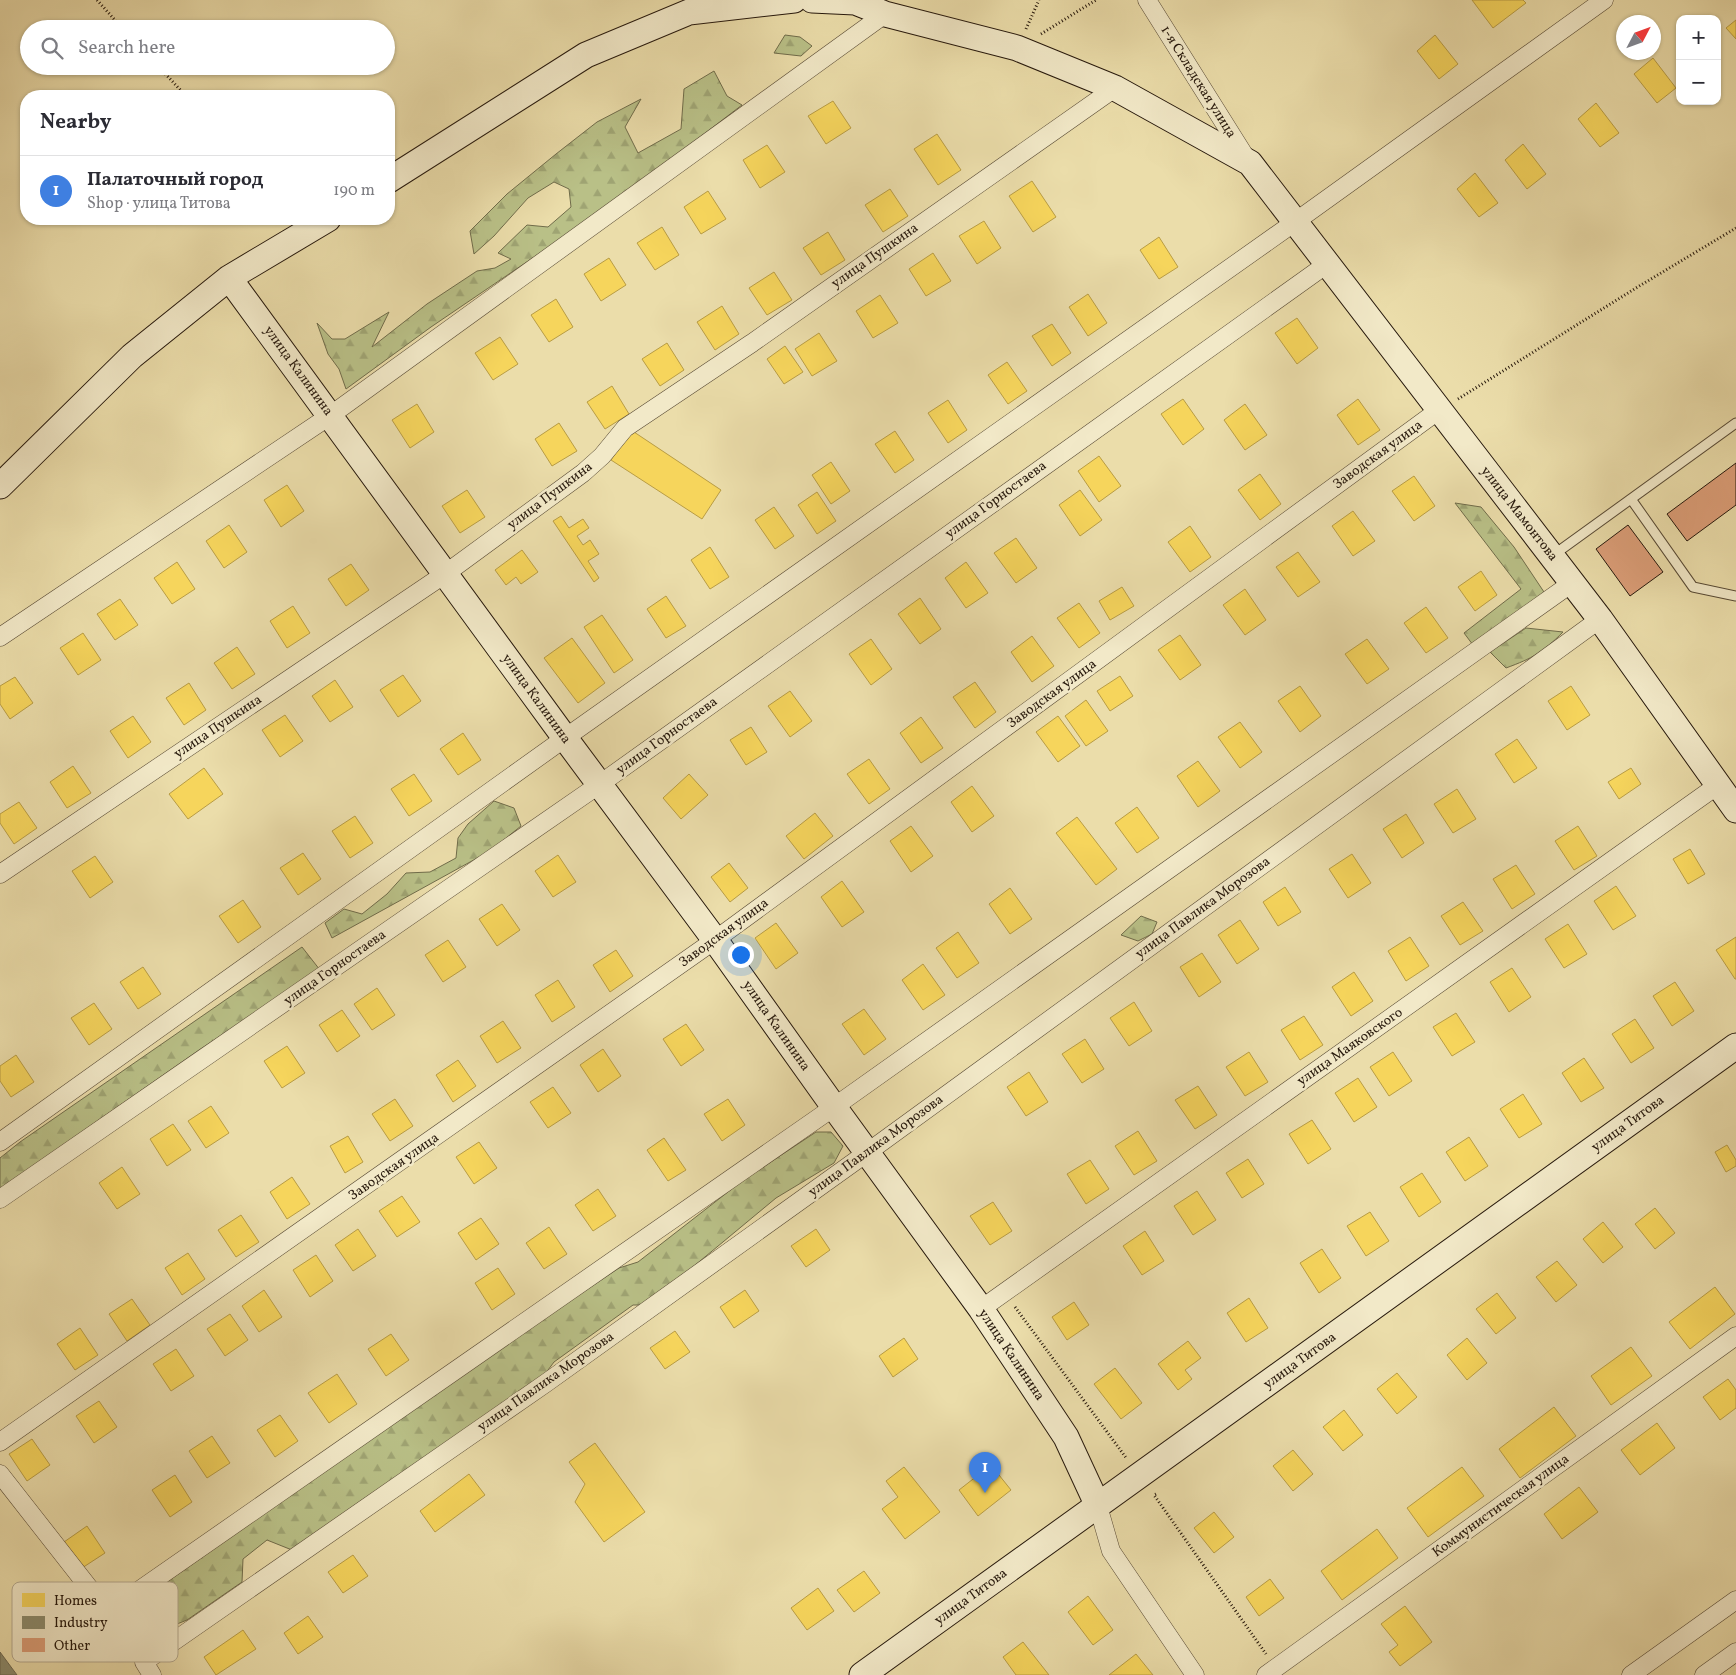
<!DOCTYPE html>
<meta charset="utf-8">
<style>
body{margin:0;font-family:Vollkorn,serif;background:#f7f7f7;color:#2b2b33}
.controls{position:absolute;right:15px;top:15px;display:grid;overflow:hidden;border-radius:10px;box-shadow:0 1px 4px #0004}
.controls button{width:45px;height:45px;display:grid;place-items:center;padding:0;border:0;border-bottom:1px solid #e1e1e2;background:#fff;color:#2b2b33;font:25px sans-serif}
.compass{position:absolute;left:1616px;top:15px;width:45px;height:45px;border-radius:50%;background:#fff;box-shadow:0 1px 4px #0004;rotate:49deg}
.you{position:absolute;left:740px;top:954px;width:18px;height:18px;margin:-12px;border:4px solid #fff;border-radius:50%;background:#1a73e8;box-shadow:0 0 0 8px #1a73e833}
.badge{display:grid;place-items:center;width:32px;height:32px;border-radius:50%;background:#8f2418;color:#fff;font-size:16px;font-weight:700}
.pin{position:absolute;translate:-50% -41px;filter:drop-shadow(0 1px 2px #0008)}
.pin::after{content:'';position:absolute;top:26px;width:18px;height:15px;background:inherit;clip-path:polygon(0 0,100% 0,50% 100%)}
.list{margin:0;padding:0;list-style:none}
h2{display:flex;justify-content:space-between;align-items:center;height:65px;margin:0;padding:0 20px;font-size:21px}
h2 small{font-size:16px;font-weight:400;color:#7c7c81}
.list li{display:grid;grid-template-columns:32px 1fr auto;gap:15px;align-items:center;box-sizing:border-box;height:70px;padding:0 20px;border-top:1px solid #e1e1e2}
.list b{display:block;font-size:19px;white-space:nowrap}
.list p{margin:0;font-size:16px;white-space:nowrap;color:#7c7c81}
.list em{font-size:16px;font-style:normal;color:#7c7c81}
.icon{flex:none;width:28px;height:28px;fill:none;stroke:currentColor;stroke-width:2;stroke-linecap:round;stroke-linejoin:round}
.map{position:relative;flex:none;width:1736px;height:1675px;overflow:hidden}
.search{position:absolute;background:#fff;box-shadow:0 1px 4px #0004;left:20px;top:20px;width:375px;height:55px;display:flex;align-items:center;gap:12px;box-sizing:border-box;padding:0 18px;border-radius:28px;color:#7c7c81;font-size:19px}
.panel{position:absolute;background:#fff;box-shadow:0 1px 4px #0004;left:20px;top:90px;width:375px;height:135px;border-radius:20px}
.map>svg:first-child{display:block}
.forest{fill:url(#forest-firs);stroke:#706c4a}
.homes{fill:#f6d55c;stroke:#b89c44}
.industry{fill:#8c8c6e;stroke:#6d6951}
.building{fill:#dc9e78;stroke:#26180c}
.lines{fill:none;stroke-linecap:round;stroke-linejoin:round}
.service-casing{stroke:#574934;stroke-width:11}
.minor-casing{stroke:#574934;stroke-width:19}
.secondary-casing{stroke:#26180c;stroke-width:27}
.path{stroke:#26180c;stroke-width:3;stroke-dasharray:1 2.5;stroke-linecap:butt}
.service{stroke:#f2e9c8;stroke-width:9}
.minor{stroke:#f2e9c8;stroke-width:18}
.secondary{stroke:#f2e9c8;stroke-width:25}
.labels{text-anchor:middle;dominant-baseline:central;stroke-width:5;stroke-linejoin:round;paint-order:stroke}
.street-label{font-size:14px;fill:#26180c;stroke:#f2e9c8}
.key{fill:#f2e9c8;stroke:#b5aa90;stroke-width:1}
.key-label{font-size:14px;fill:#26180c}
</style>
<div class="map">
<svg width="1736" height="1675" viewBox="0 0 1736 1675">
<defs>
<pattern id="forest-firs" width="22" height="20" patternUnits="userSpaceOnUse" patternTransform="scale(1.25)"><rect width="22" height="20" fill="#b9c087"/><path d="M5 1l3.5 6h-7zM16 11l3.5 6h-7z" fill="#9fa473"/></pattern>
</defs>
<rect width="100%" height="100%" fill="#ebddaa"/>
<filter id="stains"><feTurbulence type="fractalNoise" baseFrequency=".004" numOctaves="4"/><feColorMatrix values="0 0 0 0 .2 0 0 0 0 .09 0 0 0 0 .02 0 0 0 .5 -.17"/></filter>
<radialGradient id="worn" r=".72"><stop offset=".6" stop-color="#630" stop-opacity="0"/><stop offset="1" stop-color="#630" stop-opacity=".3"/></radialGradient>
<path class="forest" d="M785 35 800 37 812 46 801 56 774 53Z
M714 71 727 96 742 105 615 202 431 327 346 389 339 369 328 354 317 323 332 339H345L389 312 372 347 427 304 477 271 495 268 511 259 498 253 527 225 548 227 571 207 569 189 554 182 528 198 494 236 474 254 470 231 507 194 556 154 597 122 641 99 625 127 638 153 681 129 684 89Z
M1455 503 1481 507 1514 547 1546 595 1473 645 1464 633 1521 589Z
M1526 628 1563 632C1542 653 1533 658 1506 668L1490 652Z
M494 801 514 808 521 826 490 851 332 938 325 923 344 909 362 914 387 894 406 873 430 872 456 858 458 838 468 824Z
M1141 916 1157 922 1152 934 1138 941 1121 935Z
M302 947 320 970 199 1050 0 1189V1158L20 1142Z
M816 1132H831L843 1146 834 1163 776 1198 647 1305H633L554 1362 545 1374 481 1421 362 1500 292 1550 267 1540 243 1559 242 1582 187 1620 157 1632 131 1623 123 1613 487 1356 619 1268 638 1262 742 1181Z"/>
<path class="homes" d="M1472 0H1523L1526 3 1493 28Z
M1736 20V39L1726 28Z
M1435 35 1458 64 1439 79 1417 51Z
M1653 58 1676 88 1657 103 1634 74Z
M833 101 851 128 826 144 808 116Z
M1596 103 1619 133 1600 147 1578 119Z
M937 134 961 170 938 185 914 149Z
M1523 144 1546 174 1527 189 1505 160Z
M767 145 785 172 760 188 743 160Z
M1475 173 1498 203 1479 217 1457 189Z
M1032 181 1056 217 1033 232 1009 196Z
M890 189 908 216 883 232 865 205Z
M708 191 726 219 701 234 684 207Z
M984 221 1001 248 977 264 959 236Z
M662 227 679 255 655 270 637 243Z
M828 232 845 260 821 275 803 248Z
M1159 237 1178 267 1159 279 1140 250Z
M933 253 951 281 926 296 909 269Z
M609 258 626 285 601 301 584 274Z
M774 272 792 300 767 315 749 288Z
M1088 294 1107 323 1088 336 1069 307Z
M880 295 898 323 873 338 856 311Z
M556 299 573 327 549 342 531 315Z
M722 306 739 334 715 350 697 322Z
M1297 318 1318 348 1297 364 1275 333Z
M1052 324 1071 353 1052 366 1032 336Z
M819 333 837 361 812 376 795 349Z
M500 337 518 364 493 380 475 353Z
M667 343 684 370 660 386 642 359Z
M785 346 803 372 784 384 767 359Z
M1007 362 1027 391 1008 404 988 375Z
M612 386 629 414 605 429 587 402Z
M1183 399 1204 429 1183 445 1161 414Z
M1358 399 1380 430 1358 445 1337 415Z
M948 400 967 430 948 443 928 413Z
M417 404 434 432 410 448 392 420Z
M1245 404 1267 435 1245 450 1224 420Z
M559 423 577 451 552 466 535 439Z
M631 430 721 490 702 519 611 460Z
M895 431 914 460 895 473 875 444Z
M1099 456 1121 486 1099 502 1078 471Z
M831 462 850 491 831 504 812 475Z
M1260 474 1281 504 1260 520 1238 490Z
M1414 476 1435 506 1414 521 1392 491Z
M287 485 304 511 281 527 264 500Z
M467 490 485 517 460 533 442 506Z
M1080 490 1102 520 1080 536 1059 505Z
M817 492 836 521 817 534 798 505Z
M774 507 794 536 775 549 755 520Z
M1353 511 1375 541 1353 556 1332 526Z
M561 516 569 528 583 519 589 528 577 536 583 545 590 540 599 554 588 561 599 578 594 582 553 521Z
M229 525 247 552 224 568 206 541Z
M1190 526 1211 557 1190 572 1168 542Z
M1016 538 1037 568 1016 583 994 553Z
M710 547 729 577 710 589 691 560Z
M522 550 538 572 521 584 516 577 506 585 495 570Z
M1298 552 1320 582 1298 597 1276 567Z
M177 562 195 589 172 604 154 578Z
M966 562 988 593 966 608 945 578Z
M351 564 369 590 346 606 328 579Z
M1481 571 1497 595 1475 611 1458 587Z
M1122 587 1134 606 1110 620 1099 601Z
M1245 589 1266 620 1245 635 1223 605Z
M666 596 686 626 666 638 647 609Z
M920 598 941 629 920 644 898 614Z
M120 599 138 625 115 640 97 614Z
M1079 603 1100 633 1079 648 1057 618Z
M293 606 310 633 287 648 270 621Z
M1426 607 1448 638 1426 653 1404 623Z
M602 615 633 660 614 673 584 627Z
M83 633 101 660 78 675 60 648Z
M1180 635 1201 665 1180 680 1158 650Z
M1032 636 1054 666 1032 682 1011 652Z
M572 638 605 683 578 703 544 658Z
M871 639 892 669 871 685 849 654Z
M1367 639 1389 669 1367 684 1345 654Z
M237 647 255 674 232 689 214 663Z
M403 675 421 701 398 717 380 690Z
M1120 676 1133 696 1110 711 1097 691Z
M15 677 33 703 10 719 0 704V686Z
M335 680 353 707 330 722 312 696Z
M975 682 996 712 975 728 953 697Z
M189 683 206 710 184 725 166 698Z
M1300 686 1321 716 1300 732 1278 701Z
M1571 686 1590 715 1567 730 1548 701Z
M790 691 812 721 790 737 768 706Z
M1086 700 1108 731 1086 746 1065 716Z
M285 715 303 741 280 757 262 730Z
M133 716 151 742 128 758 110 731Z
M1058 716 1080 746 1058 762 1036 732Z
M921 717 943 748 921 763 900 733Z
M1240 722 1262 752 1240 768 1218 737Z
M751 727 767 752 746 765 730 740Z
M463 733 481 760 458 775 440 749Z
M1517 739 1537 768 1514 783 1495 754Z
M869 759 890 789 869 804 847 774Z
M1198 761 1220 791 1198 807 1177 776Z
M73 766 91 793 67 808 50 782Z
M204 768 223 794 188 819 169 794Z
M1631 768 1641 784 1619 799 1608 782Z
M414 774 432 801 409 816 391 789Z
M689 774 708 795 681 819 663 798Z
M972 786 994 816 972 832 951 802Z
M1457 789 1476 819 1453 833 1434 804Z
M19 802 37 828 14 844 0 823V814Z
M1137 807 1159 838 1137 853 1115 823Z
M815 813 833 836 804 859 786 836Z
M1406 814 1424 843 1402 858 1383 829Z
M355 816 373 843 350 858 332 831Z
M1077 817 1117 869 1096 885 1056 833Z
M911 826 933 856 911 872 890 841Z
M1578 826 1597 856 1574 870 1555 841Z
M1690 849 1705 874 1688 884 1673 859Z
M303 853 321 879 298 895 280 868Z
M1352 854 1371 883 1348 898 1329 869Z
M558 855 576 882 553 897 535 871Z
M95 856 113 882 90 898 72 871Z
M729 863 748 888 730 902 711 877Z
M1516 865 1535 894 1512 909 1493 879Z
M842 881 864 912 842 927 821 897Z
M1616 886 1636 916 1613 930 1594 901Z
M1285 887 1301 912 1278 926 1263 902Z
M1010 888 1032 919 1010 934 989 904Z
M243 900 261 927 238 943 219 916Z
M1463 902 1483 931 1460 945 1441 916Z
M502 904 520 930 497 946 479 919Z
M1240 920 1259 949 1237 964 1218 935Z
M776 923 798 953 776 969 755 938Z
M1568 924 1587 954 1564 968 1545 939Z
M958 932 979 963 957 978 936 948Z
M1410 937 1429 966 1406 981 1388 951Z
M1736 937V979H1735L1716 950Z
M448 940 466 967 443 982 425 955Z
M616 950 633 976 610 992 593 965Z
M1202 953 1221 982 1199 997 1180 967Z
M923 964 945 995 923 1010 902 980Z
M143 967 161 994 138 1009 120 982Z
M1512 968 1531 997 1509 1012 1490 982Z
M1354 972 1373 1001 1351 1016 1332 987Z
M558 980 575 1007 552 1022 535 995Z
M1675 982 1694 1011 1672 1026 1653 996Z
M377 988 395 1015 372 1030 354 1004Z
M1134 1002 1152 1031 1129 1046 1110 1018Z
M94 1003 112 1029 89 1045 71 1018Z
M864 1009 886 1039 864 1055 842 1024Z
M342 1010 360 1036 337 1052 319 1025Z
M1456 1013 1475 1042 1452 1056 1433 1027Z
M1304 1016 1323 1045 1300 1060 1281 1030Z
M1635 1019 1654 1048 1631 1063 1612 1034Z
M503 1021 521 1048 497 1063 480 1036Z
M686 1024 704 1050 681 1066 663 1039Z
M1085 1039 1104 1069 1082 1083 1062 1054Z
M287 1046 305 1073 282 1088 264 1061Z
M603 1049 621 1076 598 1092 580 1065Z
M1249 1052 1268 1082 1245 1096 1226 1067Z
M1393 1052 1412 1081 1389 1096 1370 1067Z
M16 1055 34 1082 11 1097 0 1081V1066Z
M1584 1058 1604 1088 1581 1102 1562 1073Z
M458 1060 476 1086 453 1102 436 1075Z
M1029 1072 1048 1102 1026 1116 1007 1087Z
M1358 1078 1377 1107 1354 1122 1335 1093Z
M1198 1086 1217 1115 1195 1129 1175 1100Z
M553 1087 571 1113 548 1128 530 1102Z
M1523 1094 1542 1124 1519 1138 1500 1109Z
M395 1099 413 1126 390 1141 372 1114Z
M728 1099 745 1125 722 1141 704 1114Z
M211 1106 229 1133 206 1148 188 1121Z
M1312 1120 1331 1149 1308 1164 1289 1134Z
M173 1124 191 1150 167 1166 150 1139Z
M1138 1131 1157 1161 1134 1175 1115 1146Z
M348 1136 363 1162 345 1173 330 1146Z
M1469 1137 1488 1166 1465 1181 1446 1152Z
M664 1138 686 1170 668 1181 647 1150Z
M479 1142 497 1168 474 1184 456 1157Z
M1727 1145 1736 1160V1166L1726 1172 1715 1152Z
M1248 1159 1264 1184 1242 1198 1226 1173Z
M1090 1160 1109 1189 1086 1204 1067 1174Z
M122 1167 140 1194 117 1209 99 1183Z
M1422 1173 1441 1202 1419 1217 1400 1187Z
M292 1177 310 1204 287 1219 270 1192Z
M598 1189 616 1216 593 1231 575 1205Z
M1197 1191 1216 1220 1193 1235 1174 1206Z
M402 1196 420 1222 397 1237 379 1211Z
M993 1202 1012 1231 990 1245 970 1216Z
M1655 1208 1675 1233 1655 1249 1635 1224Z
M1370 1212 1389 1241 1366 1256 1347 1226Z
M241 1215 259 1242 236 1257 218 1230Z
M481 1218 499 1244 476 1260 458 1233Z
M1603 1222 1623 1247 1603 1263 1583 1239Z
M549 1227 567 1254 544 1269 526 1243Z
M358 1229 376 1256 353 1271 335 1245Z
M816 1229 830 1250 806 1267 791 1246Z
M1145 1231 1164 1261 1142 1275 1123 1246Z
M1322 1249 1341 1278 1319 1293 1300 1263Z
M188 1253 205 1279 182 1295 165 1268Z
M316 1255 333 1281 310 1297 293 1270Z
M1557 1261 1577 1285 1556 1302 1536 1277Z
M498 1268 515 1294 492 1310 475 1283Z
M1715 1287 1735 1314 1690 1349 1669 1322Z
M264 1290 282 1317 259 1332 242 1306Z
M745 1290 759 1311 734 1328 720 1307Z
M1497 1293 1516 1318 1496 1334 1476 1309Z
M1249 1298 1268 1328 1246 1342 1227 1313Z
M132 1299 150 1325 127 1341 109 1314Z
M1074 1302 1089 1325 1067 1340 1052 1317Z
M230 1314 248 1340 225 1356 207 1329Z
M80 1328 98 1355 75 1370 57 1344Z
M675 1331 690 1352 665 1369 650 1348Z
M391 1334 409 1360 386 1376 368 1349Z
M904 1338 918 1359 893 1377 879 1356Z
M1467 1338 1487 1363 1467 1380 1447 1355Z
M1188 1341 1201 1358 1185 1370 1192 1379 1178 1390 1158 1364Z
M1631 1347 1652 1376 1611 1405 1591 1376Z
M176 1349 194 1376 171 1391 153 1364Z
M1115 1368 1142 1403 1121 1419 1094 1384Z
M1397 1373 1417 1397 1397 1414 1377 1389Z
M337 1374 357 1404 329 1423 308 1393Z
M1728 1379 1736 1390V1408L1720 1420 1703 1397Z
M99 1401 117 1427 94 1443 76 1416Z
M1554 1407 1576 1436 1520 1478 1499 1449Z
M1344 1410 1363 1435 1343 1451 1323 1427Z
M280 1415 298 1441 275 1457 257 1430Z
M1657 1423 1675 1448 1640 1475 1621 1450Z
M212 1436 230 1463 207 1478 189 1451Z
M32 1439 50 1465 27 1481 9 1454Z
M595 1443 645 1512 604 1542 575 1502 585 1484 569 1462Z
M1293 1450 1313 1474 1293 1491 1273 1466Z
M991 1465 1011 1490 978 1516 959 1490Z
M904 1467 940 1512 905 1539 882 1509 898 1497 886 1481Z
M1462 1467 1484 1496 1428 1537 1407 1508Z
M469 1474 485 1495 435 1532 420 1511Z
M175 1475 192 1502 170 1517 152 1490Z
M1579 1487 1598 1512 1562 1539 1544 1514Z
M1214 1512 1234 1537 1214 1553 1194 1528Z
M87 1526 105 1553 82 1568 64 1542Z
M1377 1529 1398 1558 1342 1600 1321 1571Z
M353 1555 368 1576 343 1593 328 1572Z
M864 1571 880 1593 854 1612 837 1590Z
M1270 1579 1284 1598 1259 1616 1246 1597Z
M818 1588 834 1611 807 1630 791 1608Z
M1088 1596 1113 1630 1093 1645 1068 1612Z
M1405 1606 1432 1642 1400 1666 1389 1652 1398 1645 1381 1624Z
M308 1616 323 1637 298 1654 284 1633Z
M243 1630 256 1649 216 1675 204 1657Z
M1023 1642 1049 1675H1016L1003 1657Z
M1136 1654 1153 1675H1109Z"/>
<path class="industry" d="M0 1652 17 1675H0Z"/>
<path class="building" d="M1736 463V505L1687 541 1667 514Z
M1628 525 1663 572 1630 596 1596 549Z"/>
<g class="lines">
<defs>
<path id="service" d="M1631 499 1693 587 1736 596
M1552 556 1736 423
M108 1612 144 1662"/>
<path id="minor" d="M1147 0 1248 161
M0 637 331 415 885 14
M0 874 445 574 583 473 602 456 625 428 752 343 1115 88
M0 1142 565 738 1295 222 1604 0
M0 1199 600 784 1327 264
M981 1309 1718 785
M0 1442 715 940 1439 410
M0 1474 108 1612 834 1107 1572 583
M1098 1506 1111 1551 1195 1675
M152 1675 144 1662 546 1383 868 1152 1600 619
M1266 1675 1736 1336
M1631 1675 1736 1600
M1704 1675 1736 1652"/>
<path id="secondary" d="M812 0 855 2 885 14 1017 48 1115 88 1250 163 1600 619 1736 810
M389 180 586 55 689 12 794 0
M229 278 565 738 715 940 834 1107 981 1309 1066 1437 1098 1506
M0 486 132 356 229 278 328 219
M862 1675 1736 1046"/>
</defs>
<use href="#service" class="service-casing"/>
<use href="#minor" class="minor-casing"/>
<use href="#secondary" class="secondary-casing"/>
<path class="path" d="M97 0 123 29
M1026 29 1039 0
M1041 34 1096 0
M158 66 186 96
M1458 399 1636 288 1736 228
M1015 1307 1127 1459
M1156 1494 1154 1495 1266 1654"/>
<use href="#service" class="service"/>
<use href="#minor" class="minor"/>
<use href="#secondary" class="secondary"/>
</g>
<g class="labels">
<g class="street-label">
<text transform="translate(1198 82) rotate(58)">1-я Складская улица</text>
<text transform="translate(875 256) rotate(-35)">улица Пушкина</text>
<text transform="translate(298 371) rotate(54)">улица Калинина</text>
<text transform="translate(1378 455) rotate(-36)">Заводская улица</text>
<text transform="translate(550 496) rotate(-37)">улица Пушкина</text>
<text transform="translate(996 500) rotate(-36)">улица Горностаева</text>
<text transform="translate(1519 514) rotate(52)">улица Мамонтова</text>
<text transform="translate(1052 694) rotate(-36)">Заводская улица</text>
<text transform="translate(536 699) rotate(54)">улица Калинина</text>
<text transform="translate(218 727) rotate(-34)">улица Пушкина</text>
<text transform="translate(667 736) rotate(-36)">улица Горностаева</text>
<text transform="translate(1203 908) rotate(-36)">улица Павлика Морозова</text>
<text transform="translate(724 933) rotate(-36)">Заводская улица</text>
<text transform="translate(335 968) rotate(-35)">улица Горностаева</text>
<text transform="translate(776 1026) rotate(55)">улица Калинина</text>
<text transform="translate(1350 1047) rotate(-35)">улица Маяковского</text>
<text transform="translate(1628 1124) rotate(-36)">улица Титова</text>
<text transform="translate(876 1146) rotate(-36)">улица Павлика Морозова</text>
<text transform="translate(394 1167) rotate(-35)">Заводская улица</text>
<text transform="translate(1011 1355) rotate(56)">улица Калинина</text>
<text transform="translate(1300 1361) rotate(-36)">улица Титова</text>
<text transform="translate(546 1382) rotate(-35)">улица Павлика Морозова</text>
<text transform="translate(1501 1506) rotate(-36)">Коммунистическая улица</text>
<text transform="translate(971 1597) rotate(-36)">улица Титова</text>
</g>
</g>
<rect x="12" y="1582" width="166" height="80" rx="8" class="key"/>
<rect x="22" y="1593" width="23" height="14" fill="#f6d55c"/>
<rect x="22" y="1616" width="23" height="13" fill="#8c8c6e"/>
<rect x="22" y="1638" width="23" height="14" fill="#dc9e78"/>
<g class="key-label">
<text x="54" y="1605">Homes</text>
<text x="54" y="1627">Industry</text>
<text x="54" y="1650">Other</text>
</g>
<rect width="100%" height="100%" filter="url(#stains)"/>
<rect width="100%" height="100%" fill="url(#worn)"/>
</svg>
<div class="controls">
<button>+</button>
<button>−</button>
</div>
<svg class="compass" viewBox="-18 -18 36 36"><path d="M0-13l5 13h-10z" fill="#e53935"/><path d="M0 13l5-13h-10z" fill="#7c7c81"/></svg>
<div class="you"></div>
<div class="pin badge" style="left:985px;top:1493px;background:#3f7fe0">1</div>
<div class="search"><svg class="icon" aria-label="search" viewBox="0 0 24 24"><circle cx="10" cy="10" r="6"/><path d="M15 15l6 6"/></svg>Search here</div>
<section class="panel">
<h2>Nearby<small></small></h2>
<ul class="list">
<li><span class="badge" style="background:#3f7fe0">1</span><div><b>Палаточный город</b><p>Shop · улица Титова</p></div><em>190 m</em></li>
</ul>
</section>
</div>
